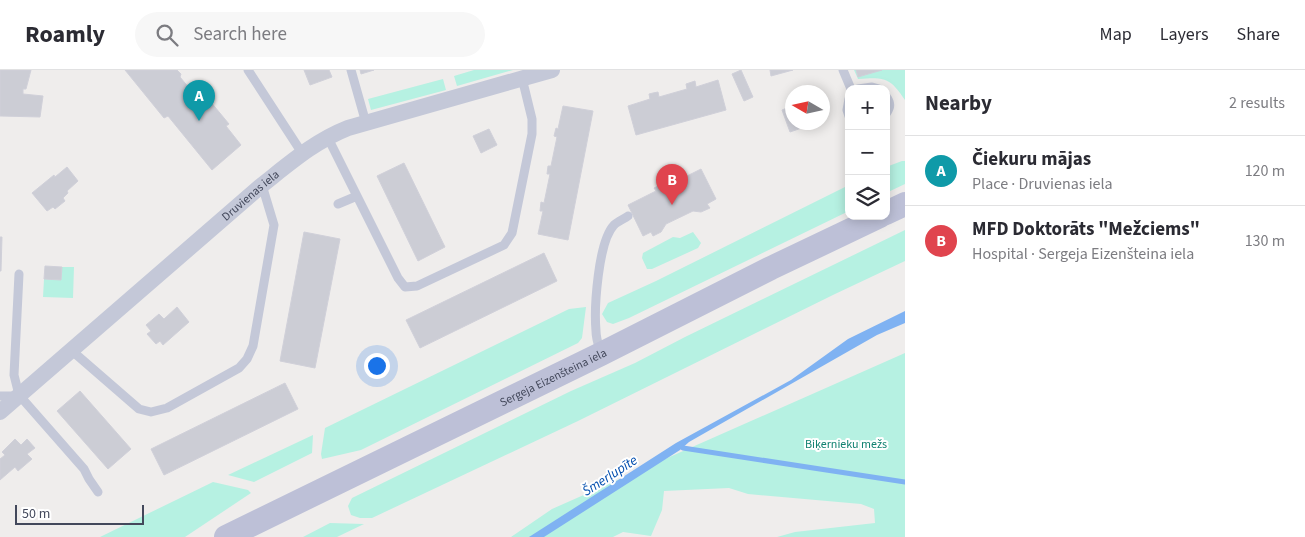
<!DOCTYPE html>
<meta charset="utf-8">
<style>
body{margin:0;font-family:"Source Sans 3",sans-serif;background:#f7f7f7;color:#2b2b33}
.controls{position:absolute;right:15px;top:15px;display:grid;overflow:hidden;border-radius:10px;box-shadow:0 2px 12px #0003}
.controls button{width:45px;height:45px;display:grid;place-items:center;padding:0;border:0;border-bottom:1px solid #e1e1e2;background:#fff;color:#2b2b33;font:25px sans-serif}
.compass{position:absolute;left:785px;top:15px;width:45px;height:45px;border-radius:50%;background:#fff;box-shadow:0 2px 12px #0003;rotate:279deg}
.scale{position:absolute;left:15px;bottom:12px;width:129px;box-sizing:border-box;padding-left:5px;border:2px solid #43485b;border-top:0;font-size:14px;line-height:18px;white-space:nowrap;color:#43485b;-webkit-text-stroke:4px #fff;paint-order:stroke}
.you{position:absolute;left:376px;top:295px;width:18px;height:18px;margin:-12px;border:4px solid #fff;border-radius:50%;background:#1a73e8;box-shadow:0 0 0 8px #1a73e833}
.badge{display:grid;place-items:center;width:32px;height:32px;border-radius:50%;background:#0c1fe9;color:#fff;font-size:16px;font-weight:700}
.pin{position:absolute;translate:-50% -41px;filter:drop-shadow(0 1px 2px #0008)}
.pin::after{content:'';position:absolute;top:26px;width:18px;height:15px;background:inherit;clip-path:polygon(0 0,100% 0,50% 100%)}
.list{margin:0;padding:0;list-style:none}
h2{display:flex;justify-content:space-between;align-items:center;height:65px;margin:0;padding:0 20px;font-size:21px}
h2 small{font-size:16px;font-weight:400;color:#7c7c81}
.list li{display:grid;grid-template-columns:32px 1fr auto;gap:15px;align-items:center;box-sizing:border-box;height:70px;padding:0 20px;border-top:1px solid #e1e1e2}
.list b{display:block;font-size:19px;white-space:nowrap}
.list p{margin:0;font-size:16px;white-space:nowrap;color:#7c7c81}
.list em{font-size:16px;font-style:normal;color:#7c7c81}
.icon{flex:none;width:28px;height:28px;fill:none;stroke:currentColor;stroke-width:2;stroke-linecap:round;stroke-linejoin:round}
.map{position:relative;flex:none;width:905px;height:467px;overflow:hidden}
header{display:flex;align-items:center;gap:30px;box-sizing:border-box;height:70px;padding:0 25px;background:#fff;border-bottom:1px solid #e1e1e2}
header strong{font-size:24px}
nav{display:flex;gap:28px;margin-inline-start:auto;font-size:18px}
.search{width:350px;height:45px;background:#f7f7f7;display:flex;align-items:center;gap:12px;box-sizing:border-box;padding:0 18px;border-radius:28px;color:#7c7c81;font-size:19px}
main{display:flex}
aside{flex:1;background:#fff}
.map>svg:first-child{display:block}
.green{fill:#b6f1e2}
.water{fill:#7fb2f2}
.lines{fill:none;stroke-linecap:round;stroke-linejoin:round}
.stream{stroke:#7fb2f2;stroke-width:5}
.building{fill:#cccdd5;stroke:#d0d0d9}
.lane{stroke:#c4c8d8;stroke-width:9}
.street{stroke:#c4c8d8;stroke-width:16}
.secondary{stroke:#bdc0d7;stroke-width:24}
.labels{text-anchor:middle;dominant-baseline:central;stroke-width:4;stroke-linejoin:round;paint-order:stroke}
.street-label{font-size:12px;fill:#43485b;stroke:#fff}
.park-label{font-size:12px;fill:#108170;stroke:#fff}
.water-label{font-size:14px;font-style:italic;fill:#024eaf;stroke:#fff}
</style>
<header>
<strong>Roamly</strong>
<div class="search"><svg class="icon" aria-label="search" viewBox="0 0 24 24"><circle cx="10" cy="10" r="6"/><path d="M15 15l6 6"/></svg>Search here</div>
<nav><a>Map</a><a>Layers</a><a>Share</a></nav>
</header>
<main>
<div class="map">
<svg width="905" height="467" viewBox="0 0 905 467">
<rect width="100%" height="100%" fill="#efedec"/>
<path class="green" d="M474 0H513L457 16 454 6Z
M854 0H905V30C890 7 884 7 858 9Z
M443 9 446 20 371 40 368 29Z
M902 91H905V114L886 123V97Z
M849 115V141L629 248 613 254 607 252 602 244 608 233 656 211Z
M905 160V191L835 224 578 351 372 448H360L351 445 348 436 352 428 571 321 635 293 685 267Z
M693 162 701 173 698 178 652 199H647L642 188 643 183 673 167 680 168Z
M62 197H74L73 228 43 227 44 209 61 210Z
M586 237 582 268 578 273 361 380 322 389 321 384 325 358 569 239Z
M905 283V467H777L795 462 875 453 874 439 861 434 748 424 729 418 664 421 662 440 651 466 623 462 613 467H511L552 439Z
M313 365 312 383 254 412 228 405Z
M213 412 248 420 251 423 185 467H100Z
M330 453 364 454 337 467H303Z"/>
<path class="water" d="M905 241V253L877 265 689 372 680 380 544 467H529L676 373 791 310 848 269Z"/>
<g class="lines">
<path class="stream" d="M683 378 905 412"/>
</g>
<path class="building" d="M0 0H31L26 19H23V24L43 26 40 47 0 46Z
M125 0H177L181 4 180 7 199 30 205 25 229 54 226 56 241 75 212 100 168 46 164 48Z
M304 0H329L332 7 310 15Z
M360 0H374L361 4Z
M741 0 753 27 744 31 732 4Z
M770 0H793L771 6Z
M856 0H882L858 7Z
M718 10 726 40 636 65 628 36 650 29 649 24 653 23 658 22 659 27 687 19 686 14 695 11 696 17Z
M563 36 593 41 568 170 538 164 543 141H540L541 132 544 133 550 104H547L548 96H551L557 67 554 66 556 58 558 59Z
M792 36V52L816 53 790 62 782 40Z
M489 59 497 75 481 83 473 66Z
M404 93 445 177 418 191 377 106Z
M67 97 78 111 67 121 68 123 63 128 65 131 55 139 53 137 47 141 32 123 54 105 55 107Z
M701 99 716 129 707 134 710 138 701 142 693 141 666 154 661 162 653 166 651 162 643 166 628 135 656 121 654 118 671 110 673 113Z
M304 162 340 169 315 298 280 291Z
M0 167H2L1 201H0Z
M544 183 557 211 420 278 406 250Z
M45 196 62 197 61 210 44 209Z
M177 237 189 252 163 275 160 271 156 274 147 264 151 261 146 255 159 244 164 249Z
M285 313 298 339 164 405 151 379Z
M80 321 131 379 108 399 57 341Z
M15 369 21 375 27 369 35 378 27 384 32 389 18 401 15 397 0 410V389L5 385 2 382Z"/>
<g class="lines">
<path class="lane" d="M248 0 302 83
M351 0 366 53
M843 0 851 19
M858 19 872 17 879 19
M886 26C891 33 891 37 886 44
M849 29 847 40 849 46
M327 66 398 208 405 217 417 216 504 175 512 163 532 64V49L522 8
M338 134 357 126
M19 204 14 305 19 325 84 399 89 409 98 422
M71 280 139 339 151 342 167 338 239 298 247 289 253 276 274 155 262 115
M601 284C599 277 596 269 596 261 594 238 598 172 614 155 618 151 624 149 628 146
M0 326H17"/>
<path class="street" id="s1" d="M0 342 262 115C290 93 315 71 348 58L552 0"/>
<g class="secondary">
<path d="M886 143 905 134"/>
<path id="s2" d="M226 467 601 284 771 198 880 146"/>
</g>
</g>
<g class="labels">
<g class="street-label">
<text stroke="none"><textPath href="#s1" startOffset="331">Druvienas iela</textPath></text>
<text stroke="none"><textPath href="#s2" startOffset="364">Sergeja Eizenšteina iela</textPath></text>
</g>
<g class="park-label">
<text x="846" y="374">Biķernieku mežs</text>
</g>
<g class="water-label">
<text transform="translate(610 406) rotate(-33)">Šmerļupīte</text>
</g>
</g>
</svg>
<div class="controls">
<button>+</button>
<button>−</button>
<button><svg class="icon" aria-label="layers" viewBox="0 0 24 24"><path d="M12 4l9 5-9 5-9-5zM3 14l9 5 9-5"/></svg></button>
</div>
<svg class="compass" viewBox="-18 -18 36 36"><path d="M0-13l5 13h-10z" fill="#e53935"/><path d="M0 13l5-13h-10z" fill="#7c7c81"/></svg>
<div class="scale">50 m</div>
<div class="you"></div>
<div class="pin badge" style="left:199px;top:51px;background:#0f9aa8">A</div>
<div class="pin badge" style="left:672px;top:135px;background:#e0444e">B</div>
</div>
<aside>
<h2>Nearby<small>2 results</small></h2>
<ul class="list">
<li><span class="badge" style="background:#0f9aa8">A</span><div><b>Čiekuru mājas</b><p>Place · Druvienas iela</p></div><em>120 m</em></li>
<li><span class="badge" style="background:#e0444e">B</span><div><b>MFD Doktorāts &quot;Mežciems&quot;</b><p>Hospital · Sergeja Eizenšteina iela</p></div><em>130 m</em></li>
</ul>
</aside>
</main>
